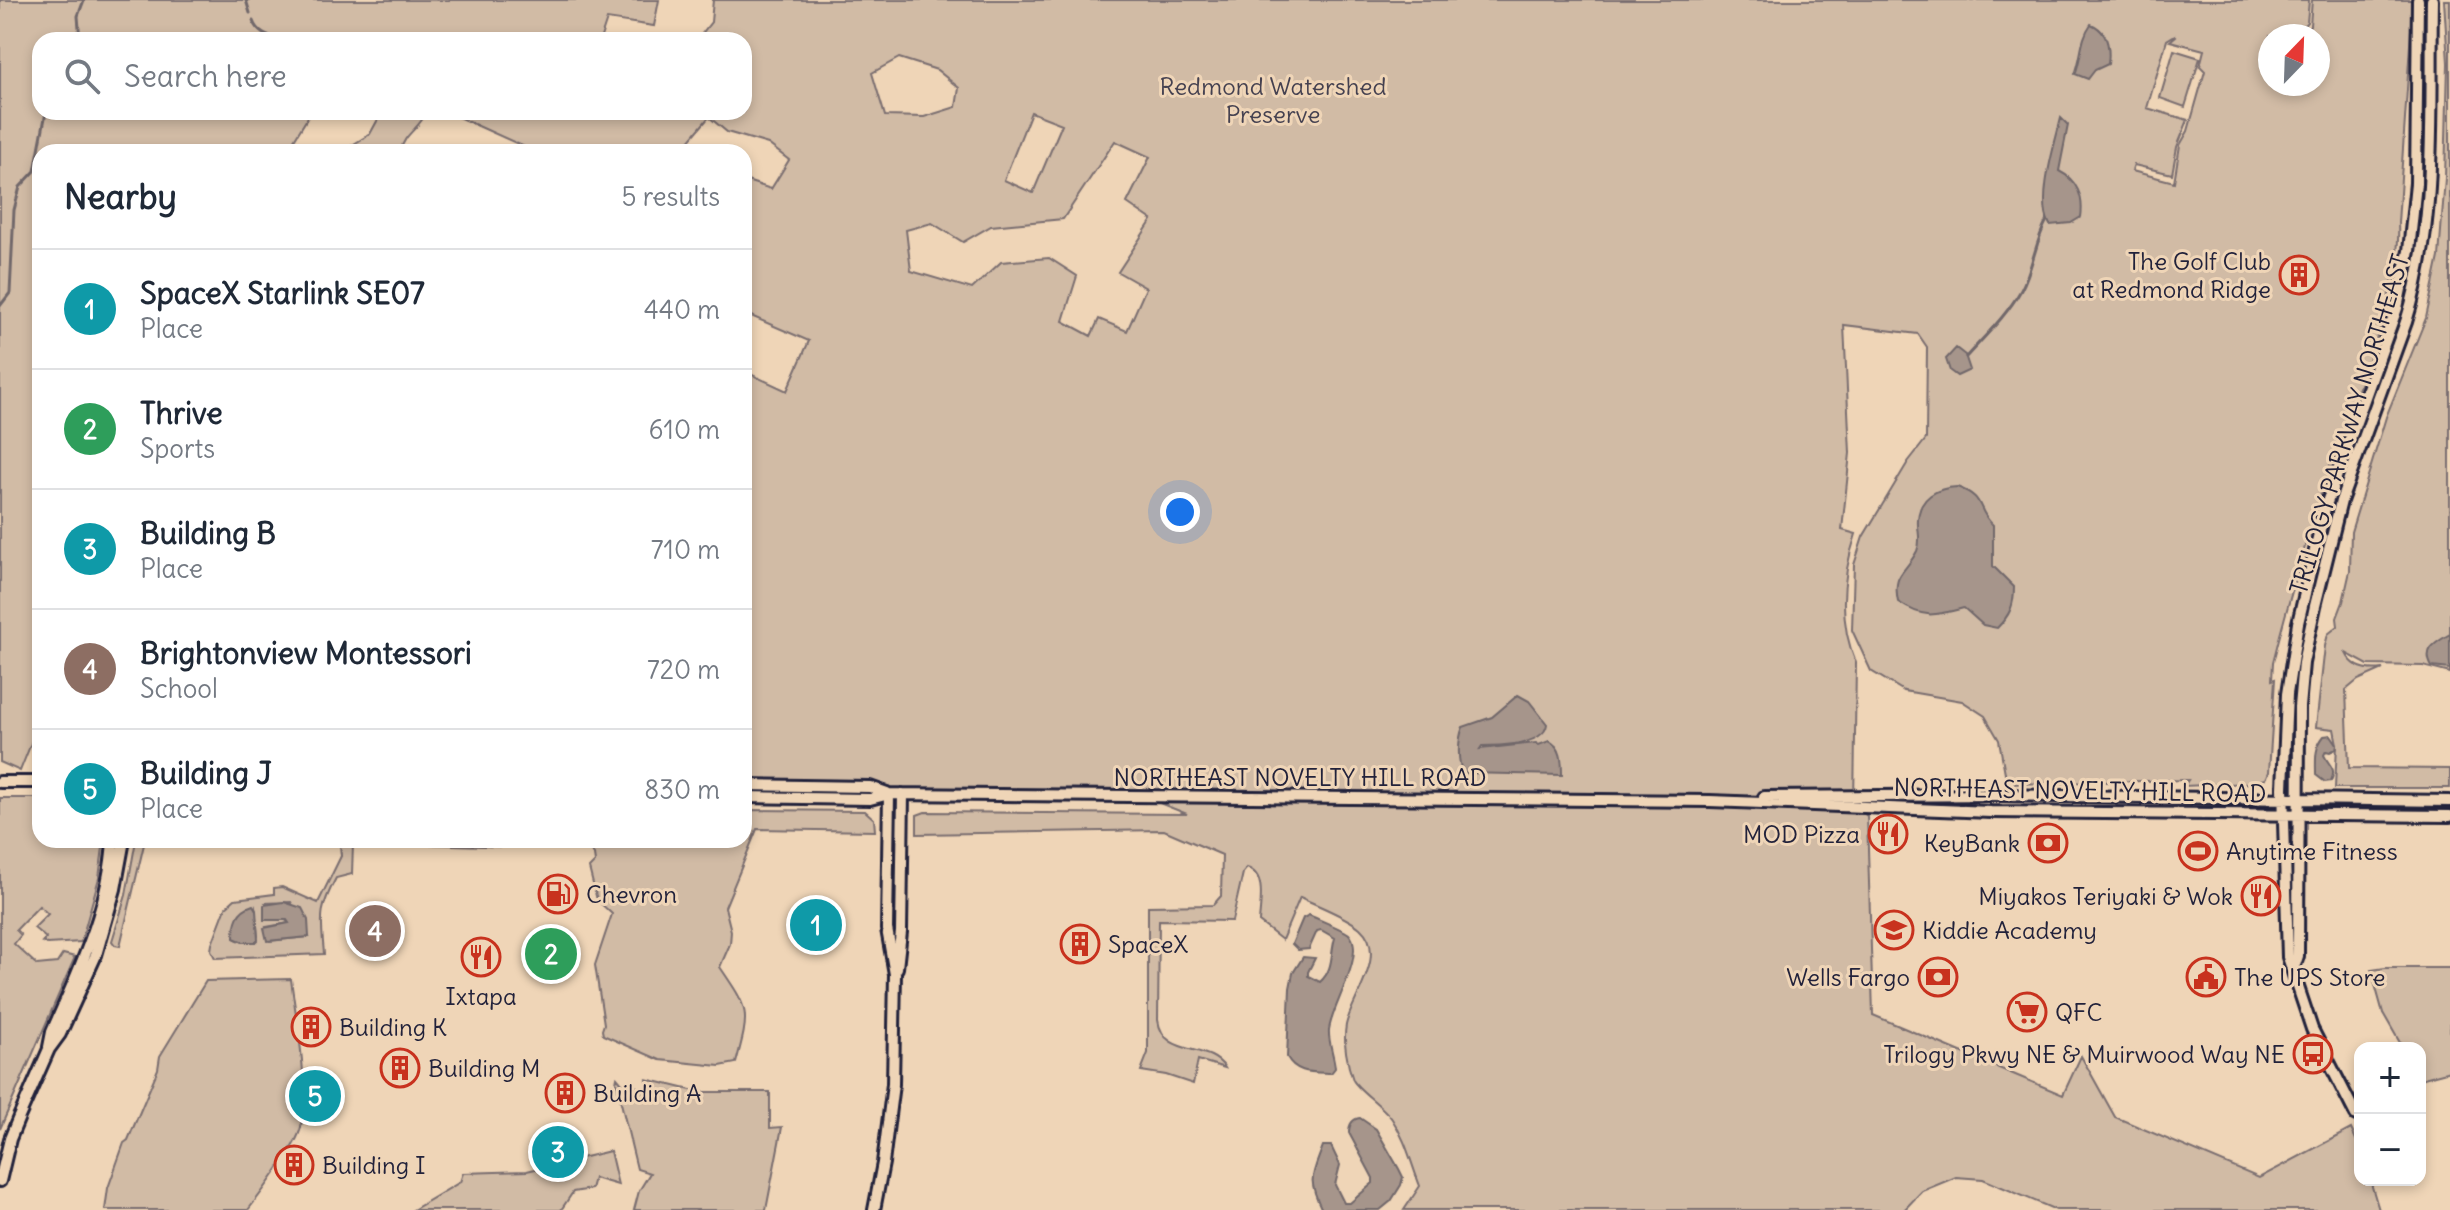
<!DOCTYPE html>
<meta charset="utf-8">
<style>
body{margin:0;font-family:Delius,sans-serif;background:#f6f6f7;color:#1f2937}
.controls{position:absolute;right:24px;bottom:24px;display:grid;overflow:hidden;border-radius:16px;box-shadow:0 4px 12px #0003}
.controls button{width:72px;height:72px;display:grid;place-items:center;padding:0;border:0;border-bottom:2px solid #e0e1e3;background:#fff;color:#1f2937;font:40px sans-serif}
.compass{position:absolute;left:2258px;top:24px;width:72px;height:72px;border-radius:50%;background:#fff;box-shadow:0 4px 12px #0003;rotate:23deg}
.you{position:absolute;left:1180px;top:512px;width:28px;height:28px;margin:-20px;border:6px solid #fff;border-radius:50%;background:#1a73e8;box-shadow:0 0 0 12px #1a73e833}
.badge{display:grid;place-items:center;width:52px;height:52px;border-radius:50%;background:#2563eb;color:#fff;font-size:26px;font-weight:700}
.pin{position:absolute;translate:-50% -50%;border:4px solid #fff;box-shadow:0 2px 8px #0006}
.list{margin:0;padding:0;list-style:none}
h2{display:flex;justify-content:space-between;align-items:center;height:104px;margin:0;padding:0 32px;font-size:34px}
h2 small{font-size:26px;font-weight:400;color:#747a83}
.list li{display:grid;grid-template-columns:52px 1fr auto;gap:24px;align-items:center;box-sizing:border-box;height:120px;padding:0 32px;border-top:2px solid #e0e1e3}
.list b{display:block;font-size:30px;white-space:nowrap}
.list p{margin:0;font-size:26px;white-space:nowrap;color:#747a83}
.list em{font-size:26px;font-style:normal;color:#747a83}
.icon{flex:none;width:44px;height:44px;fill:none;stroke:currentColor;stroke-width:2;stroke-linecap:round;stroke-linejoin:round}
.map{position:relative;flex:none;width:2450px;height:1210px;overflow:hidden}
.search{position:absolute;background:#fff;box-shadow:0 4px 12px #0003;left:32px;top:32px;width:720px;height:88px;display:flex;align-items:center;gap:20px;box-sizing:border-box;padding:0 28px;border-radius:24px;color:#747a83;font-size:30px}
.panel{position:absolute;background:#fff;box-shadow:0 4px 12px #0003;left:32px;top:144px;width:720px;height:704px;border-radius:24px}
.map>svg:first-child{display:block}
.green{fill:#d1bba5;stroke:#7a6e70;stroke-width:2;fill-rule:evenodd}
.water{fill:#a6958b;stroke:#71676b;stroke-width:2}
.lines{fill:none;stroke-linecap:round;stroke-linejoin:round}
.stream{stroke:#71676b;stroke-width:3}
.secondary-casing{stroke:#22223b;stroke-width:16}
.secondary{stroke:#efd5b7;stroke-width:10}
.labels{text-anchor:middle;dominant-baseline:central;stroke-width:6;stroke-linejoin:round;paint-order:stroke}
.park-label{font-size:24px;fill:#454150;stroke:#efd5b7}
.poi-label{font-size:24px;fill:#22223b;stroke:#efd5b7;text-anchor:start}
.street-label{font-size:24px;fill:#22223b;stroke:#efd5b7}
</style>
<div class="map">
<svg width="2450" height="1210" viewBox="0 0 2450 1210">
<rect width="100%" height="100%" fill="#efd5b7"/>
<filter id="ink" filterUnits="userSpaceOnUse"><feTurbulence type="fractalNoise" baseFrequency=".0125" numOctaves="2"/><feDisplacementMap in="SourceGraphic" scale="16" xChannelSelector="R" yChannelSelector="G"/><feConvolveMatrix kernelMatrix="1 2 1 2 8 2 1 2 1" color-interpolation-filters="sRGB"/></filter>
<g filter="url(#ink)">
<path class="green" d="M0 0H659L654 26 607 19 600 40H40V112H311L292 143 304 152H40V721L20 771 0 762Z
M713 0H2309L2307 22 2295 36H2270V84H2318V36H2300L2310 25 2312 0H2413L2398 223C2402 290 2358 387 2335 451 2312 521 2291 591 2273 662L2272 680 2275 679 2269 772 2266 779 2251 783 2184 786 2188 780 2007 784 1999 740 1985 716 1962 701 1904 691 1871 671 1852 630 1854 565 1863 537 1908 462 1926 439 1927 347 1918 334 1844 325 1850 453 1842 530 1856 534C1842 576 1838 621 1856 663L1854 806 1867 816 1873 1015 2063 1095 2081 1056 2115 1117 2259 1178 2351 1129 2360 1148V1180H2370L2379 1210H2056L1983 1179 1956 1177 1922 1191 1904 1210H1404L1420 1186C1411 1163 1406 1140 1392 1119 1383 1106 1357 1089 1353 1080 1347 1064 1343 1042 1346 1025 1352 997 1389 954 1360 928 1346 916 1318 906 1300 897L1282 940 1259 922C1260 904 1267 874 1247 868L1243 873 1232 921 1159 920 1158 1020C1163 1058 1209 1042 1225 1068L1198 1060 1193 1084 1166 1075 1141 1071 1148 1053V906L1213 905 1221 896 1222 855 1164 830 917 834V815L925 812 1187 814 1142 796 889 794 870 787 744 785V371L787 391 809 341 744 313V180L771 189 789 160 768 144 727 132 709 117 683 148 689 152H524L525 147 447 112H744V40H697L711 22ZM2175 35 2176 36 2170 41 2204 50 2200 66 2205 71 2188 131 2180 145 2174 182 2132 171 2134 165 2172 174 2177 147 2188 120 2147 108 2167 40ZM899 58 937 70 959 88 956 107 924 117 885 116 872 73ZM1031 112 1062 124 1033 193 1004 180ZM1115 141 1150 157 1127 203 1152 220 1118 272 1146 288 1127 331 1099 319 1091 336 1063 321 1077 276 1049 258 1001 262 972 289 911 271 906 230 932 223 963 242 991 226 1063 219Z
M2444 0H2450V673L2423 666 2368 665 2346 653C2353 668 2368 671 2383 669L2358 680 2346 690 2349 768 2450 769V788H2335L2337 744 2334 729 2316 727 2325 646 2328 634 2338 626 2337 618 2343 602 2350 571 2351 532 2386 417 2426 318 2439 257 2445 178 2448 63Z
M2174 50 2200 58 2185 107 2160 98Z
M382 112H426C420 129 404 133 400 152H341L370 134Z
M0 798H40V840H104L99 878 81 942 47 944 42 942 46 938 34 928 48 914 39 906 16 930 21 935 14 944 37 965 57 963 63 954 75 957 0 1129Z
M744 810 865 811 874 819 875 831 757 829 725 907 731 931 730 944 720 967C750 1011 750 1011 736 1063L720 1066 660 1060 603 1035 602 1030 604 1024 595 965 612 914 597 900 589 868 595 862 594 855 586 844 537 843V840H744Z
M136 840H145L120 946 115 945 112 941 126 895Z
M350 840H515L516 847 355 842 353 844 352 874 336 878C318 912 321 917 324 954L215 958 211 950 212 944 226 907 235 899 274 894V888L282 887 318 903 341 856 340 845H350ZM291 902 309 937 270 941 266 927 289 923 266 903ZM255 907 258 936 255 942H243L236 939Z
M2385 968H2450V1071L2420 1079V1048H2403L2383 1013 2371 970Z
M291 979C297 1027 309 1078 301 1127 298 1144 260 1195 248 1210H105L108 1188 124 1143 128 1140 158 1069 160 1056 206 981Z
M617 1077 622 1083 631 1084 647 1092 646 1079 699 1092H770V1128L782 1127 766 1210H634L639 1191 650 1173 637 1169 616 1082Z
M610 1151 618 1185 594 1178 591 1189 573 1192 561 1210H413L460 1182 463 1173 527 1171Z"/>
<path class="water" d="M2091 24C2108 31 2110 49 2108 64L2095 70 2088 79 2075 74C2082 57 2080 39 2091 24Z
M2061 118 2068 125 2059 171C2077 180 2084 197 2081 217L2071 223 2050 225C2036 201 2055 144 2061 118Z
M1956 348 1965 355 1970 370 1957 376 1950 371 1946 359Z
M1957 487C1987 498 1975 508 1993 525V566L2014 587C2014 606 2010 615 1997 628L1983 625 1964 608C1934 616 1924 619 1898 602 1892 572 1906 573 1917 551 1922 540 1917 531 1918 520 1919 497 1937 488 1957 487Z
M2450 634V669L2432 667C2422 649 2435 643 2450 634Z
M1518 695 1529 701 1547 724C1545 745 1500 746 1482 746L1480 749 1536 743 1539 745 1549 741C1562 747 1562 761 1562 775L1463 773C1457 761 1458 739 1463 727L1492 717Z
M2331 735 2337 744 2336 749 2330 752 2326 751 2324 755C2329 766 2337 768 2331 781L2325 782 2316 775C2316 760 2314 748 2324 736Z
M284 902 302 908 308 920 309 937 267 941 264 928 289 923 287 920H264V905Z
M253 905 256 910 258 940 256 942H243L234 938C234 922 237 910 253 905Z
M1309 915C1315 918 1347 931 1349 934 1367 953 1331 1007 1329 1030 1328 1042 1334 1055 1335 1068L1331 1073C1313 1072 1296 1074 1287 1057L1290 988 1293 973 1303 957 1315 958 1308 972V976L1320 982C1334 969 1330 955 1335 938L1321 930 1317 931 1309 949 1298 950 1292 944 1303 918Z
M1360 1118 1376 1129 1399 1169 1403 1177 1401 1185 1391 1201 1380 1210H1322C1307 1179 1312 1176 1323 1146H1331L1340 1165 1335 1185 1344 1203H1350L1373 1183V1178L1349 1133C1349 1125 1352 1119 1360 1118Z"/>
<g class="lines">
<path class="stream" d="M246 0 250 13
M253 21C257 33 268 37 279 40
M80 40 78 16 84 0
M0 306 10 293 14 210 20 187 35 171 46 112
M1966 357C1985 336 2007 315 2021 290 2033 268 2035 242 2047 220"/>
<defs>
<path id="secondary" d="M0 782H40
M744 785 870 787 887 793
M744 797 870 799 889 794 1710 801 1991 812 2450 816
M1764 797 1993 795 2450 801
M897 968 901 932 903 794
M2293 971 2298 956 2299 707 2303 663 2315 606 2341 501 2406 322C2438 221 2430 106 2432 0
M49 1047 52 1032C79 970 109 909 113 840
M2356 1115 2312 1029 2288 957 2283 788 2287 694 2298 623 2325 508 2397 308 2409 251 2416 183 2418 0
M0 1181 10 1139 19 1117 49 1049 60 1034 96 955 115 889 124 840
M874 1210 883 1163 893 1084 895 974 887 929 889 794"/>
</defs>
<use href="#secondary" class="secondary-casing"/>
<use href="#secondary" class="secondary"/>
</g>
</g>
<defs>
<symbol id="building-ring" viewBox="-11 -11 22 22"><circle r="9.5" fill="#efd5b7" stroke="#c8321e" stroke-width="1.5"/><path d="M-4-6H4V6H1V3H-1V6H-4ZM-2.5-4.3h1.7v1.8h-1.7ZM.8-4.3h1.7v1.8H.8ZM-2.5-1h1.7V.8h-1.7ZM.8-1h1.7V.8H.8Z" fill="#c8321e"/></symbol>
<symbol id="restaurant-ring" viewBox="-11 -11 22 22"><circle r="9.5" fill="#efd5b7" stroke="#c8321e" stroke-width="1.5"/><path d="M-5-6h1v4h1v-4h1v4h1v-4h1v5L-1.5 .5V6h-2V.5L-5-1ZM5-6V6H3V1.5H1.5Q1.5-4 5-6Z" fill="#c8321e"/></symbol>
<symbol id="bank-ring" viewBox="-11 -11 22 22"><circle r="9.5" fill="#efd5b7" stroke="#c8321e" stroke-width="1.5"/><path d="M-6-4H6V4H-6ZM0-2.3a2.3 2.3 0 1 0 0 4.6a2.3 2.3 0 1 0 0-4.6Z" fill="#c8321e"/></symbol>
<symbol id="stadium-ring" viewBox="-11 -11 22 22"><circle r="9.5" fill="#efd5b7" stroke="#c8321e" stroke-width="1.5"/><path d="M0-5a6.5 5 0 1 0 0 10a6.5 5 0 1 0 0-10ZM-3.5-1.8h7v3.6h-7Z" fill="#c8321e"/></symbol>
<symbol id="fuel-ring" viewBox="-11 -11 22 22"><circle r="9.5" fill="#efd5b7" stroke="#c8321e" stroke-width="1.5"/><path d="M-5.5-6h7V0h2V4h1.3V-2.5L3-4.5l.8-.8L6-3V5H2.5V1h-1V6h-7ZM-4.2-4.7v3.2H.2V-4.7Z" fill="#c8321e"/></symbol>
<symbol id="school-ring" viewBox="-11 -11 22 22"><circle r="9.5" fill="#efd5b7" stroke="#c8321e" stroke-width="1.5"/><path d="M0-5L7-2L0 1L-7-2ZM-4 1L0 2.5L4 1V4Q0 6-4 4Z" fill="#c8321e"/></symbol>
<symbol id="civic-ring" viewBox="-11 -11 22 22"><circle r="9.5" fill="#efd5b7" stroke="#c8321e" stroke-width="1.5"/><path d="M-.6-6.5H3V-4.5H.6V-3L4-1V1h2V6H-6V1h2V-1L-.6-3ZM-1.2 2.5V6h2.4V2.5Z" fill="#c8321e"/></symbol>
<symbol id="supermarket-ring" viewBox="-11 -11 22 22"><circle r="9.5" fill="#efd5b7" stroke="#c8321e" stroke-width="1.5"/><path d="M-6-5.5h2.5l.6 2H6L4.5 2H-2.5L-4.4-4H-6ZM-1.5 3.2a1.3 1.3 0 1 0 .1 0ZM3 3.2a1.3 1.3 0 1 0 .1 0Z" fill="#c8321e"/></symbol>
<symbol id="bus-ring" viewBox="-11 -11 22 22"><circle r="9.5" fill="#efd5b7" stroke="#c8321e" stroke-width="1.5"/><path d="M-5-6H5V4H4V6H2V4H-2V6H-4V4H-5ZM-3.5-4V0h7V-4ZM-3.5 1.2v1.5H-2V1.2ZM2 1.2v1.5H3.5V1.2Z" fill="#c8321e"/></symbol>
</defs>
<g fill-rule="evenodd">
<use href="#building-ring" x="2277" y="253" width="44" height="44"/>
<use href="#restaurant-ring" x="1866" y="812" width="44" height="44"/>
<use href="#bank-ring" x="2026" y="821" width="44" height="44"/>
<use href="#stadium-ring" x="2176" y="829" width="44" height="44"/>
<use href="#fuel-ring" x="536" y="872" width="44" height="44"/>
<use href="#restaurant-ring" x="2239" y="874" width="44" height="44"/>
<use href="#school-ring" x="1872" y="908" width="44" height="44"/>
<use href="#building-ring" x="1058" y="922" width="44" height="44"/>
<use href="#restaurant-ring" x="459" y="935" width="44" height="44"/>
<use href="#bank-ring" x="1916" y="955" width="44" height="44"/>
<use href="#civic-ring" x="2184" y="955" width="44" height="44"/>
<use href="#supermarket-ring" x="2005" y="990" width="44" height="44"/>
<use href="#building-ring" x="289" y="1005" width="44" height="44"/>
<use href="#bus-ring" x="2291" y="1032" width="44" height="44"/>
<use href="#building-ring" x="378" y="1046" width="44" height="44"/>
<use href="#building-ring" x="543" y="1071" width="44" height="44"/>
<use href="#building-ring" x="272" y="1143" width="44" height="44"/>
</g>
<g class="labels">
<g class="park-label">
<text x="1273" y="86">Redmond Watershed<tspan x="1273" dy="28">Preserve</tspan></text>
</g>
<g class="poi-label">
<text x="2271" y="261" text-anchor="end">The Golf Club<tspan x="2271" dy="28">at Redmond Ridge</tspan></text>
<text x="1860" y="834" text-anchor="end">MOD Pizza</text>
<text x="2020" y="843" text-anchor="end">KeyBank</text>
<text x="2226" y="851">Anytime Fitness</text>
<text x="586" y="894">Chevron</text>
<text x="2233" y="896" text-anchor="end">Miyakos Teriyaki &amp; Wok</text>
<text x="1922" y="930">Kiddie Academy</text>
<text x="1108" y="944">SpaceX</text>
<text x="1910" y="977" text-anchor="end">Wells Fargo</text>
<text x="2234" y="977">The UPS Store</text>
<text x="481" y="996" text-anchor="middle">Ixtapa</text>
<text x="2055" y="1012">QFC</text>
<text x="339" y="1027">Building K</text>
<text x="2285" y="1054" text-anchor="end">Trilogy Pkwy NE &amp; Muirwood Way NE</text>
<text x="428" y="1068">Building M</text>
<text x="593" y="1093">Building A</text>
<text x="322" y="1165">Building I</text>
</g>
<g class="street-label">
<text transform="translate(2349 424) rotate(-73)">TRILOGY PARKWAY NORTHEAST</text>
<text x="1300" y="777">NORTHEAST NOVELTY HILL ROAD</text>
<text transform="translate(2080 790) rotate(1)">NORTHEAST NOVELTY HILL ROAD</text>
</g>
</g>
</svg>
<div class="controls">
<button>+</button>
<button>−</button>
</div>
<svg class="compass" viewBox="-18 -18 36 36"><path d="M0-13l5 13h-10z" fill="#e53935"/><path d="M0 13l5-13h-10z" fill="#747a83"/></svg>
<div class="you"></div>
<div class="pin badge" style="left:816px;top:925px;background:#0f9aa8">1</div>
<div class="pin badge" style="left:551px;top:954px;background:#2e9e5b">2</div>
<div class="pin badge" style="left:558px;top:1152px;background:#0f9aa8">3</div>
<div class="pin badge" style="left:375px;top:931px;background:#8d6e63">4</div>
<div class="pin badge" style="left:315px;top:1096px;background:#0f9aa8">5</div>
<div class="search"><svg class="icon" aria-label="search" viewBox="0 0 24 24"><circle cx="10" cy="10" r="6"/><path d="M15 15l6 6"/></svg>Search here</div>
<section class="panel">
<h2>Nearby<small>5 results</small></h2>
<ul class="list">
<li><span class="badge" style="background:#0f9aa8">1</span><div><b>SpaceX Starlink SE07</b><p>Place</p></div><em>440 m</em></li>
<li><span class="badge" style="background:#2e9e5b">2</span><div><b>Thrive</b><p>Sports</p></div><em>610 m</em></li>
<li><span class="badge" style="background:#0f9aa8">3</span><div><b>Building B</b><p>Place</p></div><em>710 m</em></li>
<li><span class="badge" style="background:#8d6e63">4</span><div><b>Brightonview Montessori</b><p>School</p></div><em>720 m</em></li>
<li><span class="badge" style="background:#0f9aa8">5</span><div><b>Building J</b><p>Place</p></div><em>830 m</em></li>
</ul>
</section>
</div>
